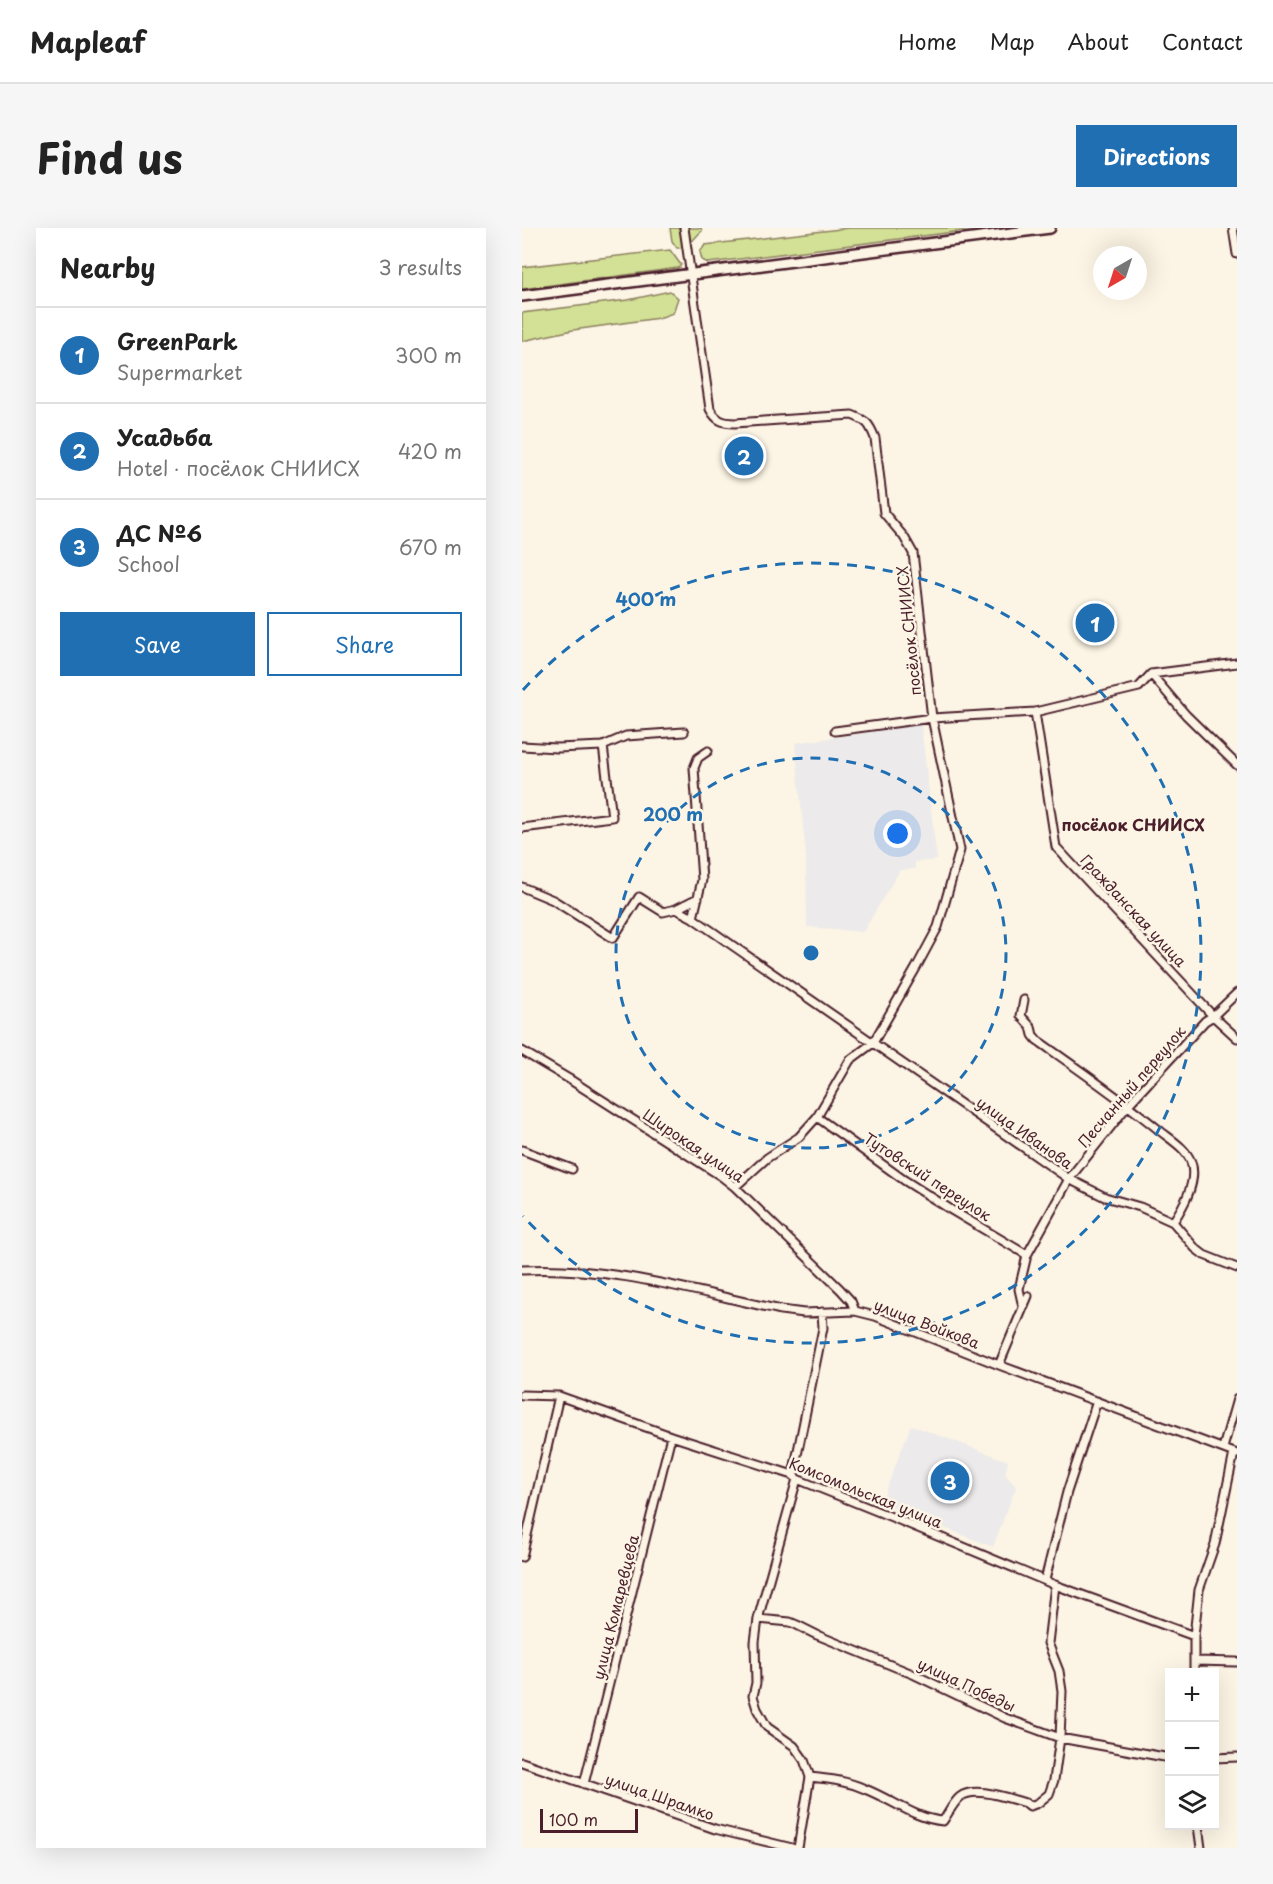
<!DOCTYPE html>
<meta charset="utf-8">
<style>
body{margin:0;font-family:"Playpen Sans",sans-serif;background:#f6f6f6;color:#222}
.controls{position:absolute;right:18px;bottom:18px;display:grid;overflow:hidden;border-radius:0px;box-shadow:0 6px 24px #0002}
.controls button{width:54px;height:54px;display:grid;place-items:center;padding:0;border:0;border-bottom:2px solid #e0e0e0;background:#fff;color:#222;font:30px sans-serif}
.compass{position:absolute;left:571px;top:18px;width:54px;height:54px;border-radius:50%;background:#fff;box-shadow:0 6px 24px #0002;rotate:219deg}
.scale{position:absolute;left:18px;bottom:15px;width:98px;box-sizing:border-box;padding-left:6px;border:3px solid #4a1f2b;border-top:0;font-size:16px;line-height:21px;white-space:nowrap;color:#4a1f2b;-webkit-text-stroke:4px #fcf5e5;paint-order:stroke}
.you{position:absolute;left:376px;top:606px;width:21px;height:21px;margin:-15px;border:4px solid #fff;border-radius:50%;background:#1a73e8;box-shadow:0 0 0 9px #1a73e833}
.badge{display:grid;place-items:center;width:39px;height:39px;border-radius:50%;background:#1f6fb2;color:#fff;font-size:20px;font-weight:700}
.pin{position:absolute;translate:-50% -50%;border:3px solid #fff;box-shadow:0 2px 6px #0006}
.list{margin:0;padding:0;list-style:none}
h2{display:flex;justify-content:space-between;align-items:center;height:78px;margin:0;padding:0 24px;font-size:26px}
h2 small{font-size:20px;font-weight:400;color:#767676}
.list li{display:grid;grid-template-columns:39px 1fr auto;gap:18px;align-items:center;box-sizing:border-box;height:96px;padding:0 24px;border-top:2px solid #e0e0e0}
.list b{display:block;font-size:22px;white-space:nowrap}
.list p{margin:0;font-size:20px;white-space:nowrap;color:#767676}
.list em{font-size:20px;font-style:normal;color:#767676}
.actions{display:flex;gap:12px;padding:18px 24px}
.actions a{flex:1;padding:14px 0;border:2px solid #1f6fb2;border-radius:0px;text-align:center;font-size:21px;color:#1f6fb2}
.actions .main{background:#1f6fb2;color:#fff}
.icon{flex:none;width:33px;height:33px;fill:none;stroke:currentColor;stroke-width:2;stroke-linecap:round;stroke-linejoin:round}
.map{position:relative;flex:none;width:715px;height:1620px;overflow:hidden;border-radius:0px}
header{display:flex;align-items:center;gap:36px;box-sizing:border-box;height:84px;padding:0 30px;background:#fff;border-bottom:2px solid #e0e0e0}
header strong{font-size:28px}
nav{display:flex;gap:33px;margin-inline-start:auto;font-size:21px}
.intro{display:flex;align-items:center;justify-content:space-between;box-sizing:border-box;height:144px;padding:0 36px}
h1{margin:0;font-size:42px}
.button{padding:15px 27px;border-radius:0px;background:#1f6fb2;color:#fff;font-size:21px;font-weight:700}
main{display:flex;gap:36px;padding:0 36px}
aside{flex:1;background:#fff;border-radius:0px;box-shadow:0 6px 24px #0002}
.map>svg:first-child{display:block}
.built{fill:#eceaea}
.green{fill:#d2e195;stroke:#8e8060;stroke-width:1.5}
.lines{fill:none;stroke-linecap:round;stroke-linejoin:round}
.street-casing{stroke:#4a1f2b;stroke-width:11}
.secondary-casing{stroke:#4a1f2b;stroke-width:14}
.street{stroke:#fcf5e5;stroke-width:7}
.secondary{stroke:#fcf5e5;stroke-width:9}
.ring{fill:none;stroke:#1f6fb2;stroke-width:3;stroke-dasharray:10 8}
.labels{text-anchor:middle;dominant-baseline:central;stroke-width:5;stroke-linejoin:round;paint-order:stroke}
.street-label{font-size:15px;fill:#4a1f2b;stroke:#fcf5e5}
.neighbourhood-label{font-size:16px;font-weight:bold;fill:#4a1f2b;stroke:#fcf5e5}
.centre{fill:#1f6fb2;stroke:#fcf5e5;stroke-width:3}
.ring-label{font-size:18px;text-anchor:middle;font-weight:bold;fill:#1f6fb2;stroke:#fcf5e5;stroke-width:5;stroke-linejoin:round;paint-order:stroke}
</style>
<header>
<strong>Mapleaf</strong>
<nav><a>Home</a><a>Map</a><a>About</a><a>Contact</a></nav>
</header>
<div class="intro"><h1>Find us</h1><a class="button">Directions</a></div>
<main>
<aside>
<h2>Nearby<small>3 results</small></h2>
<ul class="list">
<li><span class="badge">1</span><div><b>GreenPark</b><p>Supermarket</p></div><em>300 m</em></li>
<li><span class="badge">2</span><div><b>Усадьба</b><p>Hotel · посёлок СНИИСХ</p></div><em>420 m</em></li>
<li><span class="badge">3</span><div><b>ДС №6</b><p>School</p></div><em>670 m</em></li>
</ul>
<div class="actions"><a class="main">Save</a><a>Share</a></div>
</aside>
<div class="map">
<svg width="715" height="1620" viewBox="0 0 715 1620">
<rect width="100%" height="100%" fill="#fcf5e5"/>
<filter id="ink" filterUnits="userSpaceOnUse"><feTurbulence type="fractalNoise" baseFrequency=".0167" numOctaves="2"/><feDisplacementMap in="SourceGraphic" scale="12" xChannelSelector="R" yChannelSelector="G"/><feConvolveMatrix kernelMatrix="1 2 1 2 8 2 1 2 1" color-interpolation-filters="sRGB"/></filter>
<g filter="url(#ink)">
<path class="built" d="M399 497 415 632 393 634V641L378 642 341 704 285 699 284 628 273 515Z
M389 1197 486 1233 483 1246 494 1259 471 1319 359 1275Z"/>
<path class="green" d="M148 0H179L180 3C171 10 168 21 155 20L150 13Z
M327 0H464L186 35 180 32 178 24 183 17Z
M148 22 159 37 156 40 0 61V39Z
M148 63 156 70 151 85 137 90 51 102 0 113V85L106 72Z"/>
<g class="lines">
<defs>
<path id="street" d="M162 0 188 181C194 192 200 195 213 195L330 187C345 193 347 195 353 210L362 285 382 309 391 325 410 490 438 622 416 699 394 740 351 815 328 832 295 889 277 909 245 930 213 959
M711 0 715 26
M629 446 664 487 715 537
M513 484 534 619 691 788 715 810
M313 503 410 490 513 484 617 459 629 446 715 435
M0 518 35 520 81 518 104 508 162 504
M186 523 176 530 172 540 180 652 171 690 547 951 583 969 618 979 651 994 673 1020 682 1027 715 1040
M0 600 90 589 81 518
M0 659 31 672 91 710 117 669 141 684 154 681 176 670
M154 681 171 690
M502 772 499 788 509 799 511 807 515 812C556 841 598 870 637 902 648 911 664 920 669 934 676 954 661 979 651 994
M0 823 47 851 199 948 213 959 318 1061 329 1073 333 1083
M295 889 382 952 431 983 505 1027
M0 922 50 941
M0 1042C87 1037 175 1064 259 1082L282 1085 333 1083 353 1088 477 1137 715 1226
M501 1079 497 1061 505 1027 547 951 606 877 683 793 691 788 715 765
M477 1137 506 1068
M0 1167 37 1168 149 1208 271 1247 275 1251 372 1290 533 1357 672 1408
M701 1220 715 1171
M271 1247 301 1100 300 1084
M275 1251 236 1391 233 1414 234 1455 231 1468 235 1481 245 1499 272 1518 282 1532 288 1549
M0 1329 37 1168
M523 1352 545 1264 575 1173
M236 1391 268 1394 275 1397 295 1407 393 1447 483 1490 538 1510 648 1530
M673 1433 715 1434
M672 1444V1408L677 1362 693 1316 712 1225
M692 1530 715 1529
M0 1534 193 1601 270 1620
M288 1549C308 1551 325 1553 343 1561 369 1571 393 1591 421 1593 426 1586 431 1575 438 1569 453 1557 487 1571 504 1575L508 1578 516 1575 527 1566 532 1552 538 1510 540 1463 537 1443 526 1415 533 1357
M62 1556 149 1208
M676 1598 679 1620
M276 1620 288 1549"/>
<path id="secondary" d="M0 68 528 0"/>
</defs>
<use href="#street" class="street-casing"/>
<use href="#secondary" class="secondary-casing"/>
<use href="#street" class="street"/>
<use href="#secondary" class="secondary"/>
</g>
</g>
<g class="ring">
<circle cx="289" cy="725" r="195"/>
<path d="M1 462A390 390 0 1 1 1 988"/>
</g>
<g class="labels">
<g class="street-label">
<text transform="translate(386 403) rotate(-96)">посёлок СНИИСХ</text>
<text transform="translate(612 682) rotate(47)">Гражданская улица</text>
<text transform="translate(609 858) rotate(-49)">Песчанный переулок</text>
<text transform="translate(503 904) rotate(35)">улица Иванова</text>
<text transform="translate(172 917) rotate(34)">Широкая улица</text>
<text transform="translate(406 948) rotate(33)">Тутовский переулок</text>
<text transform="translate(405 1095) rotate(21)">улица Войкова</text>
<text transform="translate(344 1264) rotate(22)">Комсомольская улица</text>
<text transform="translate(93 1379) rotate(-76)">улица Комаревцева</text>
<text transform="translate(445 1456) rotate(25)">улица Победы</text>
<text transform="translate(138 1568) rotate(19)">улица Шрамко</text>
</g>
<g class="neighbourhood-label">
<text x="611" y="596">посёлок СНИИСХ</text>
</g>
</g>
<circle cx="289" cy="725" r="9" class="centre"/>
<g class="ring-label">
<text x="124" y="378">400 m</text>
<text x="151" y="593">200 m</text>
</g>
</svg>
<div class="controls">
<button>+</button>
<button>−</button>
<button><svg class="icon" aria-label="layers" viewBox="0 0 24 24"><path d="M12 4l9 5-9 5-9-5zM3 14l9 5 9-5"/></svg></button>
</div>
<svg class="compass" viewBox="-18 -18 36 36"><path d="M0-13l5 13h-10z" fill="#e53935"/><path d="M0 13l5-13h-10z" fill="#767676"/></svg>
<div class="scale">100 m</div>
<div class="you"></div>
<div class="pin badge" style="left:573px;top:395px">1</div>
<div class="pin badge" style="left:222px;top:228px">2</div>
<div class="pin badge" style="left:428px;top:1253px">3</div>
</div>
</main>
